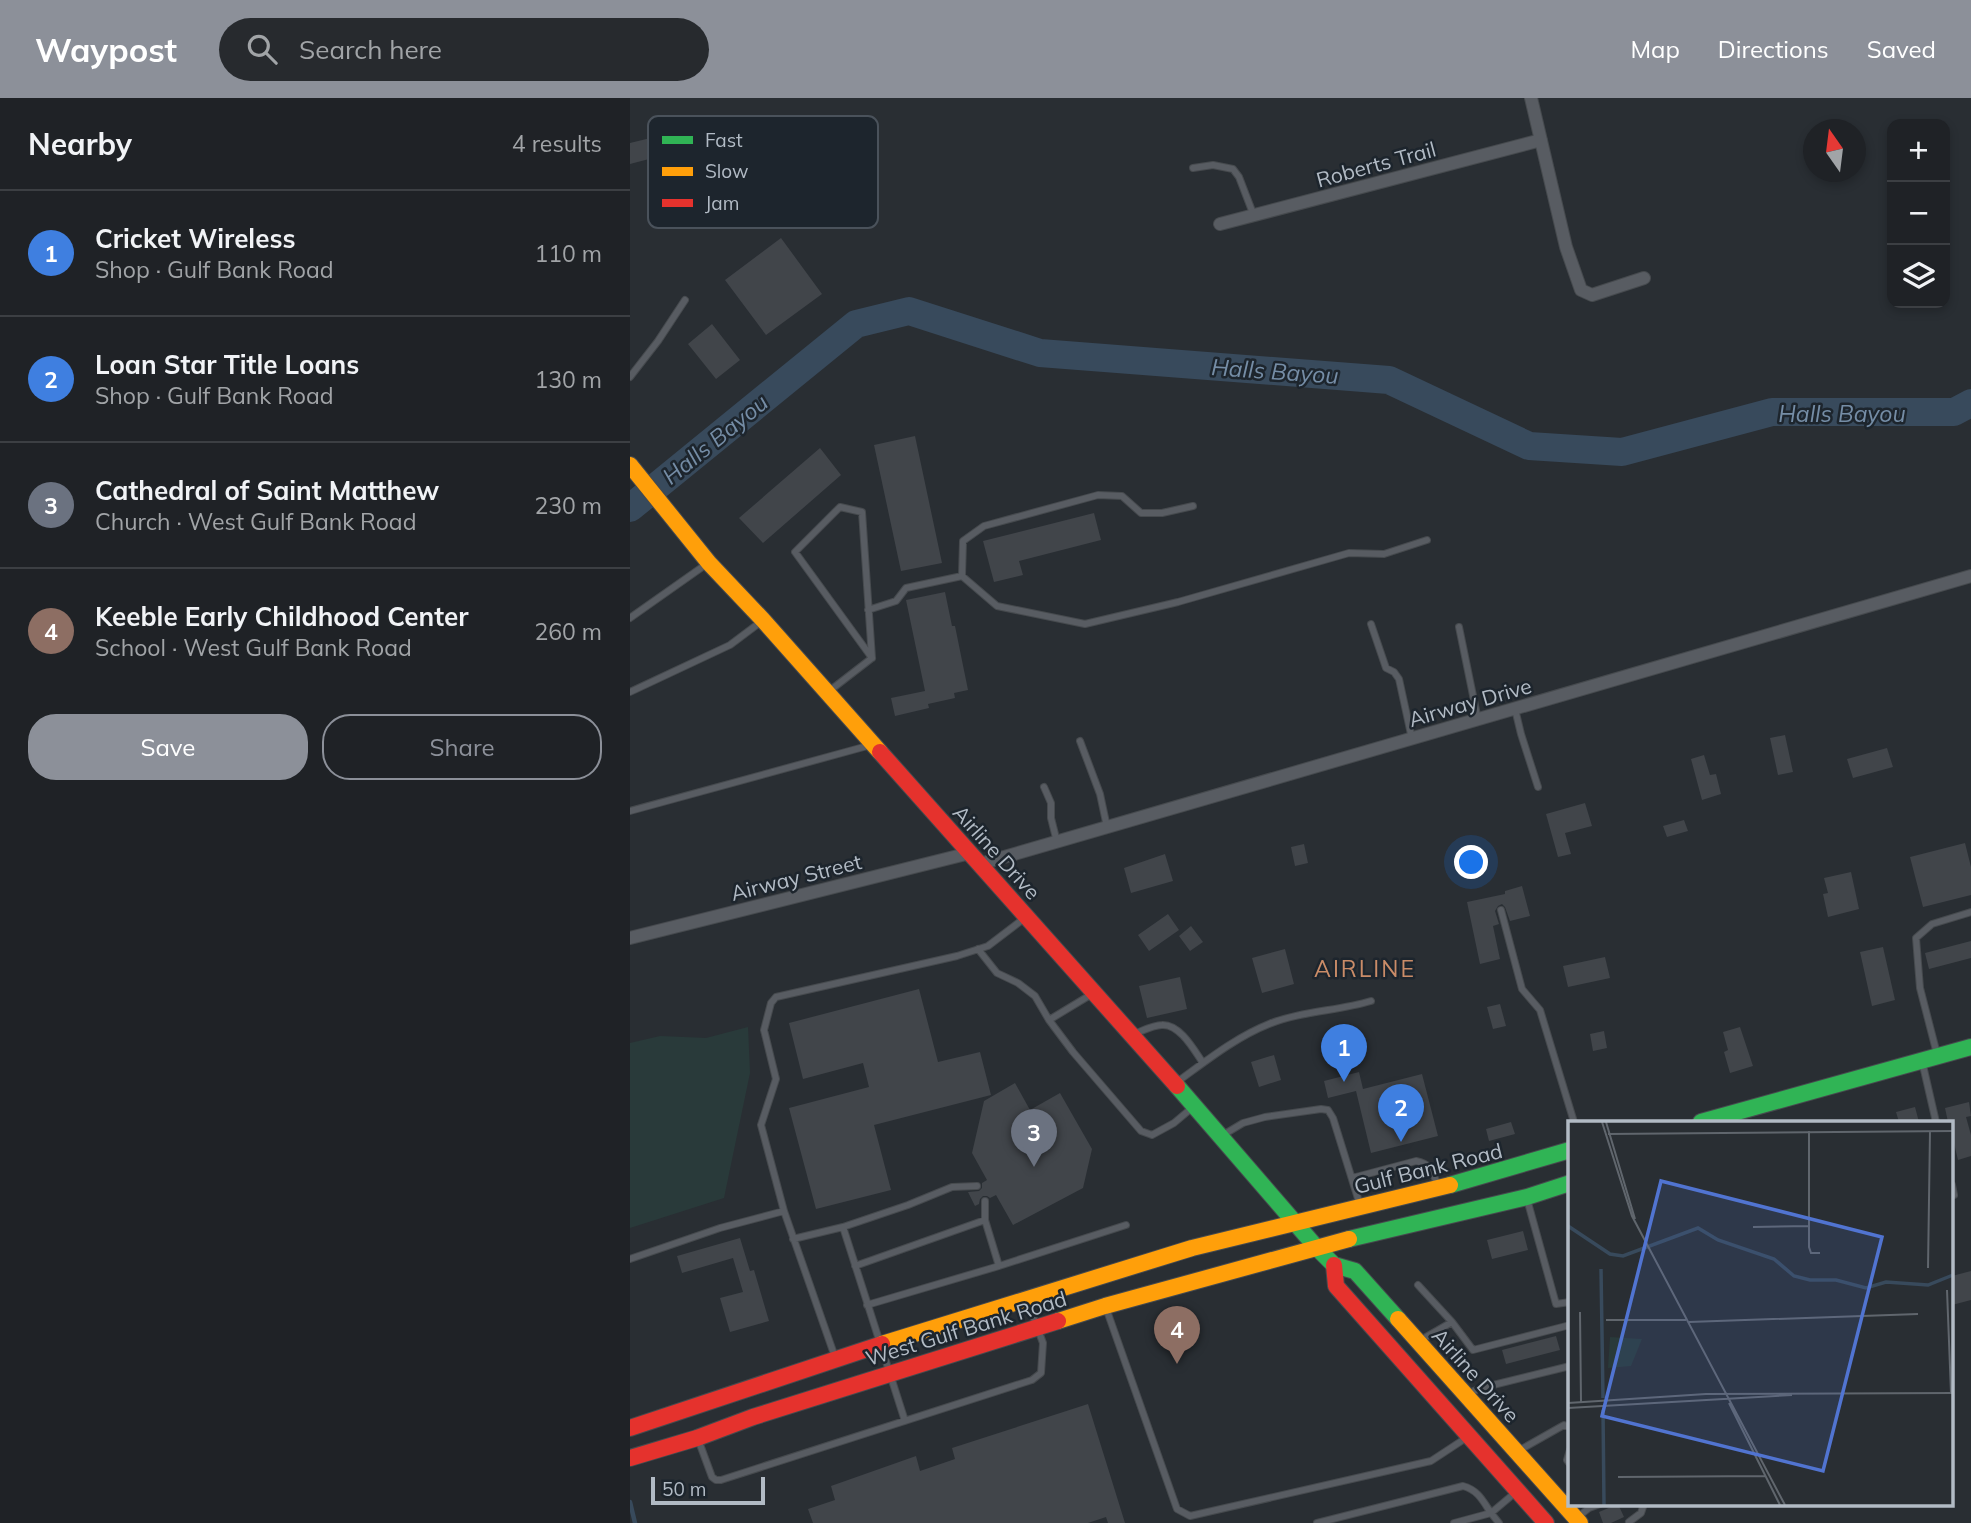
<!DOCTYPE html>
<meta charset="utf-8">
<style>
body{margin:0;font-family:Mulish,sans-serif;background:#272a2e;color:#f1f3f6}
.controls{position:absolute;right:21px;top:21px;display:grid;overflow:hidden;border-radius:14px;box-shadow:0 4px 10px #0003}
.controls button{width:63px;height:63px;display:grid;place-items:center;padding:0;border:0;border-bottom:2px solid #3c3f43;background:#1f2226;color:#f1f3f6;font:35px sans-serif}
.compass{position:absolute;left:1173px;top:21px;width:63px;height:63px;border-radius:50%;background:#1f2226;box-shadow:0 4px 10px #0003;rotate:346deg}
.scale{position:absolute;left:21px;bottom:18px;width:114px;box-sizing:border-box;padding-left:7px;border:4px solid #b2bbc5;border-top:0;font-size:19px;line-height:24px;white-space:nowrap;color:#b2bbc5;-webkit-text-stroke:5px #1d252d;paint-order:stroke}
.you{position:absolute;left:842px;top:765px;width:24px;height:24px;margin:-18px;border:5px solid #fff;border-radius:50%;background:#1a73e8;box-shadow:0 0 0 10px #1a73e833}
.badge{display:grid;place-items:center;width:46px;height:46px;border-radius:50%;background:#8c9099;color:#fff;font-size:23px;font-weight:700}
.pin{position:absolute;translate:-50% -58px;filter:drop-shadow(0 2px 4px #0008)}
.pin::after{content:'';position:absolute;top:37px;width:24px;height:21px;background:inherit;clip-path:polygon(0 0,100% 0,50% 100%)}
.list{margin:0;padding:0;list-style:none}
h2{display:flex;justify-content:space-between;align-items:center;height:91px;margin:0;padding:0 28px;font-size:30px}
h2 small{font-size:23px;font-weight:400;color:#a1a4a7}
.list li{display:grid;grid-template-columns:46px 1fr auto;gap:21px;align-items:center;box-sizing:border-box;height:126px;padding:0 28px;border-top:2px solid #3c3f43}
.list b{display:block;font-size:26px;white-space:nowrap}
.list p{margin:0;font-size:23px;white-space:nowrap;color:#a1a4a7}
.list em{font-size:23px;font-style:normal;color:#a1a4a7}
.actions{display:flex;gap:14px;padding:21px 28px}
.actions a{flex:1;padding:16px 0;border:2px solid #8c9099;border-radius:28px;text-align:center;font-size:24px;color:#8c9099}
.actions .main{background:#8c9099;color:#fff}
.icon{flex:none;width:38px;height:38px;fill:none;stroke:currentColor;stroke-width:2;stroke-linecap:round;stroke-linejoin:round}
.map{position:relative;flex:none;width:1341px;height:1425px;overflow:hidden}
header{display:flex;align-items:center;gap:42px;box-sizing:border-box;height:98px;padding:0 35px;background:#8c9099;color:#fff}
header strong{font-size:33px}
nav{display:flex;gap:38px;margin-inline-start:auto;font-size:24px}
.search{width:490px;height:63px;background:#272a2e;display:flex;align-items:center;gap:18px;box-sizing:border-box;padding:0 24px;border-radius:38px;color:#a1a4a7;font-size:26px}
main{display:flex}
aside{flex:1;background:#1f2226}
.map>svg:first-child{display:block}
.green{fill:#293a3a}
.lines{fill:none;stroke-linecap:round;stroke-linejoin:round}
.stream{stroke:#384a5c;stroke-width:4.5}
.river{stroke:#384a5c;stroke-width:28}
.building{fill:#41454a}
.lane-casing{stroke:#464a4e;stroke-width:8}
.street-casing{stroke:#464a4e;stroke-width:14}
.fast-casing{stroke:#464a4e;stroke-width:18}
.slow-casing{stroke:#464a4e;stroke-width:18}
.jam-casing{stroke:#464a4e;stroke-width:18}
.lane{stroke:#585c62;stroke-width:6}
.street{stroke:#585c62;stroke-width:12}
.fast{stroke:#30b455;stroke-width:16}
.slow{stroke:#ff9f0a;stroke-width:16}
.jam{stroke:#e5322d;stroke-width:16}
.labels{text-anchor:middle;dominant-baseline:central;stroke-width:5;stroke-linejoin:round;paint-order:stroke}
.street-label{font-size:21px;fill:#b2bbc5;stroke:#1d252d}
.water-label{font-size:23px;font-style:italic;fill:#758da6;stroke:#1d252d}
.neighbourhood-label{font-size:23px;letter-spacing:2px;fill:#ca8c68;stroke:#1d252d}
.inset-river{fill:none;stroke:#384a5c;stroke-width:3.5}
.inset-road{fill:none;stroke:#60666d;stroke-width:2}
.view{fill:#5174d1;fill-opacity:0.15;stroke:#5174d1;stroke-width:3.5}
.inset-edge{fill:none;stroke:#b2bbc5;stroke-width:3.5}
.key{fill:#1d252d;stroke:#4a525b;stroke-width:2}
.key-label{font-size:19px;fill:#b2bbc5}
</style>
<header>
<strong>Waypost</strong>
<div class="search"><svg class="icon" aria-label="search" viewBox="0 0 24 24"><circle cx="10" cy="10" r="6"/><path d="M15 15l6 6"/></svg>Search here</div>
<nav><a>Map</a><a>Directions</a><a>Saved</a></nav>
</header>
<main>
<aside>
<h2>Nearby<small>4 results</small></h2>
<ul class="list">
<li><span class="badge" style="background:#3f7fe0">1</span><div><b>Cricket Wireless</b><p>Shop · Gulf Bank Road</p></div><em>110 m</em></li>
<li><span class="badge" style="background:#3f7fe0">2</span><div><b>Loan Star Title Loans</b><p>Shop · Gulf Bank Road</p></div><em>130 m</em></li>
<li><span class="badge" style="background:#6b7280">3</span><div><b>Cathedral of Saint Matthew</b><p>Church · West Gulf Bank Road</p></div><em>230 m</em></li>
<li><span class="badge" style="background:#8d6e63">4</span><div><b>Keeble Early Childhood Center</b><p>School · West Gulf Bank Road</p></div><em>260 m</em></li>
</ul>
<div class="actions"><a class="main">Save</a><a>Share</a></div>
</aside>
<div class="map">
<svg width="1341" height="1425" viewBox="0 0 1341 1425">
<rect width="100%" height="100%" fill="#292e33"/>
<path class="green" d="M118 929 120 975 94 1100 0 1130V945L30 938 76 940Z"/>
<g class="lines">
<path class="stream" d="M0 1404 5 1425"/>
<path class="river" d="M0 410 226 226 279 213 410 255 759 282 899 348 992 354 1142 314H1324L1341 305"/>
</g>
<path class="building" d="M37 36 42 55 0 66V45Z
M151 140 192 196 136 237 95 182Z
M82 226 110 262 86 281 58 246Z
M285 338 312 465 271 473 244 347Z
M190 350 211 377 133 445 109 420Z
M464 415 471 442 389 463 393 477 364 484 353 443Z
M315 494 322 528H325L338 592 324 595 325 600 298 606 299 610 265 618 261 600 295 593 276 502Z
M1155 637 1163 674 1148 677 1140 640Z
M1257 650 1263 669 1223 680 1217 661Z
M1074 657 1080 677 1086 676 1091 696 1072 702 1061 661Z
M955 705 962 728 935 735 941 756 928 759 916 716Z
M1054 722 1058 733 1037 739 1033 728Z
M1335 745 1341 769V797L1293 809 1280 759Z
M674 746 678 765 665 768 661 749Z
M535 756 543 783 501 795 494 770Z
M1221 774 1229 811 1198 819 1193 796 1198 795 1194 780Z
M892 788 900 818 880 823 875 809 872 806 868 808 865 813 869 826 863 828 870 861 850 866 837 804 875 796V793Z
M538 816 549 832 519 853 508 837Z
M561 828 573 844 560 853 549 838Z
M1341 843V860L1299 871 1295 855Z
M1253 849 1265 902 1242 908 1230 854Z
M655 851 664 886 632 895 622 860Z
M975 859 980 880 938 889 933 868Z
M550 879 557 911 517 920 509 888Z
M289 891 308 964 350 954 361 997 244 1027 261 1092 186 1111 159 1010 239 989 233 965 173 981 159 925Z
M870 906 876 928 863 931 857 909Z
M1110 929 1123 968 1100 975 1094 954 1098 952 1093 934Z
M974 933 977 950 963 953 960 936Z
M644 957 651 982 629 989 621 964Z
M729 974 733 991 792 976 808 1038 741 1055 726 993 698 1000 694 983Z
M385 985 400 1012 430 995 462 1051 453 1090 383 1127 366 1097 360 1100 357 1098H353L350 1101 349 1106 345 1108 338 1094 349 1093 352 1090V1085L357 1082 342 1055 354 1003Z
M1339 1004 1341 1018 1336 1019 1341 1037V1058L1328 1062 1322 1037V1024H1318L1315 1010Z
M1285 1009 1289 1024H1269L1266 1014Z
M881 1024 885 1036 859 1043 856 1031Z
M893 1133 898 1152 862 1161 857 1142Z
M110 1140 120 1173 124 1172 139 1223 100 1234 90 1200 113 1194 103 1160 52 1175 47 1158Z
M1341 1173V1202L1322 1207V1178Z
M926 1238 930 1252 876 1266 872 1252Z
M458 1306 495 1425H478L476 1419 458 1425H183L178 1411 205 1402 201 1388 286 1358 290 1373 325 1361 322 1350Z
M988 1406 994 1419 981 1425H973L969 1414Z"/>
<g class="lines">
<defs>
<path id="lane" d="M563 70 583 67 603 71 609 79 624 118
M0 279 28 243 55 202
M332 478 367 508 455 526 548 504 719 455 754 456 797 442
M238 512 266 503 276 490 332 478 333 443 354 428 468 397 492 398 511 415H532L563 408
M0 520 78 465
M741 526 756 570 764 574 769 581 782 641
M829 529 848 622
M0 594 100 547 132 523
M198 594 242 560 165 454 210 409 232 414 242 560
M885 611 891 636 908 689
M450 643 470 696 477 729
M414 689 421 705V720L427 744
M0 713 241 647
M871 812 892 891 910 912 944 1024
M348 851 367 875 388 885 405 898 419 922 443 954 511 1033 522 1037 544 1025 563 1009
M419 922 462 896
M504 936C512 933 523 927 532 927 550 926 564 952 573 965
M1307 956 1290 890 1286 840 1302 826 1341 814
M1292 963 1306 1024
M547 984C576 963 606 939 639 926 671 913 708 913 741 903
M593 1037 613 1025 635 1019 691 1011 698 1012 703 1020 730 1107
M722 1080 786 1063C802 1066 802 1074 808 1088
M1322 1087 1324 1097
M897 1101 926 1206 940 1204
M355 1103V1122L369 1168
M213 1129 275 1323
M163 1141 213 1129 278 1107 322 1089 347 1088
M0 1161 90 1130 154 1113
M225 1168 355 1122
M788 1187 822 1224
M237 1207 369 1168 496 1127
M476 1210 547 1411 560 1418 801 1363 836 1340
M789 1243 822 1224 843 1252 940 1227
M205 1259 154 1113 131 1027 146 981 134 932 141 905 146 899 327 858 358 848 396 819
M837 1296 851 1290 940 1268
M68 1341 82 1379 86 1382H91L402 1282 411 1275 413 1245 397 1202
M940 1352 937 1362 940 1366
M888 1353 934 1327 940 1329
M948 1419 959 1410 970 1406
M999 1424 1011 1415 1014 1406
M687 1425 833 1388C848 1392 853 1403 861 1415L886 1394
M824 1425 861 1415 869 1425"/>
<path id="street" d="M901 0 936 149 951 192 962 197 1014 180
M590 126 911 42
M350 766 1341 478
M0 840 340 755"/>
<path id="fast" d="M547 988 686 1149 704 1167 725 1173 768 1221
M1071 1024 1341 949
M820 1087 940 1052
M719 1141 897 1099 940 1085"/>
<path id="slow" d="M0 367 79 465 133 522 250 654
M768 1221 950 1425
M428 1223 475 1208 719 1141
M252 1246 562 1150 820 1087"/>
<path id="jam" d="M250 654 547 988
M704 1167 706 1188 916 1425
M0 1330 252 1246
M0 1360 67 1340 123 1319 428 1223"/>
</defs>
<use href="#lane" class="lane-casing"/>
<use href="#street" class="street-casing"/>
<use href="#fast" class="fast-casing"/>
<use href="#slow" class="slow-casing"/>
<use href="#jam" class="jam-casing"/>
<use href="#lane" class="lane"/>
<use href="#street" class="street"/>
<use href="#fast" class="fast"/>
<use href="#slow" class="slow"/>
<use href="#jam" class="jam"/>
</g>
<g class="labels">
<g class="street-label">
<text transform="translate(746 66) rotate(-15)">Roberts Trail</text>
<text transform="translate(840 604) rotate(-16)">Airway Drive</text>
<text transform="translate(367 754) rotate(48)">Airline Drive</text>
<text transform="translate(166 779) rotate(-14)">Airway Street</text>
<text transform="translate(798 1070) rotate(-14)">Gulf Bank Road</text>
<text transform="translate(336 1230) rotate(-17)">West Gulf Bank Road</text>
<text transform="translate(846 1277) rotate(48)">Airline Drive</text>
</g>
<g class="water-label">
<text transform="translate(645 273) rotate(4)">Halls Bayou</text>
<text x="1212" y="315">Halls Bayou</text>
<text transform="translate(85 341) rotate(-39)">Halls Bayou</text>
</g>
<g class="neighbourhood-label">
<text x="735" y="870">AIRLINE</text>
</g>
</g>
<g transform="translate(938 1023)">
<rect width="385" height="385" fill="#292e33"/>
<path d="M42 216 74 218 63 245 40 247Z" fill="#293a3a"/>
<path class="inset-river" d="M0 105 42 133 55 135 130 107 150 119 206 138 226 155 242 159H268L298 167 318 161 360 164 385 154M33 148 35 277M35 289 36 384"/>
<path class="inset-road" d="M34 1 64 95 217 384M38 1 67 98M241 10V126L243 132H252M40 13 385 10M185 106 241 105M360 147 362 10M379 169 383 272M12 191 13 281M38 199H118M121 201 350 193M0 282 138 273 385 272M161 282 212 384M0 287 224 274M50 356 197 355"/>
<path class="view" d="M93 60 314 116 255 350 34 295Z"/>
<rect width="385" height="385" class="inset-edge"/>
</g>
<rect x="18" y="18" width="230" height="112" rx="10" class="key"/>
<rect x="32" y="38" width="31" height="8" fill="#30b455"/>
<rect x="32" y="69" width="31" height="9" fill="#ff9f0a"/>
<rect x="32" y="101" width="31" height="8" fill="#e5322d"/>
<g class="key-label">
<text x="75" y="49">Fast</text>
<text x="75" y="80">Slow</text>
<text x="75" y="112">Jam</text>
</g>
</svg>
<div class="controls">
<button>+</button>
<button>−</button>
<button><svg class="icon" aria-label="layers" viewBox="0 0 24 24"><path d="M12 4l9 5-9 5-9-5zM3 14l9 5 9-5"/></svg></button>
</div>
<svg class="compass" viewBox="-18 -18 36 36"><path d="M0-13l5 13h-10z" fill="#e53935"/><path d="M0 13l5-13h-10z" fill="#a1a4a7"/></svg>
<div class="scale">50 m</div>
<div class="you"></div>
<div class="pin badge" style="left:714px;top:984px;background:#3f7fe0">1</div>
<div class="pin badge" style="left:771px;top:1044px;background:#3f7fe0">2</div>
<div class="pin badge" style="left:404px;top:1069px;background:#6b7280">3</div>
<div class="pin badge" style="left:547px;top:1266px;background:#8d6e63">4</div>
</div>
</main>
